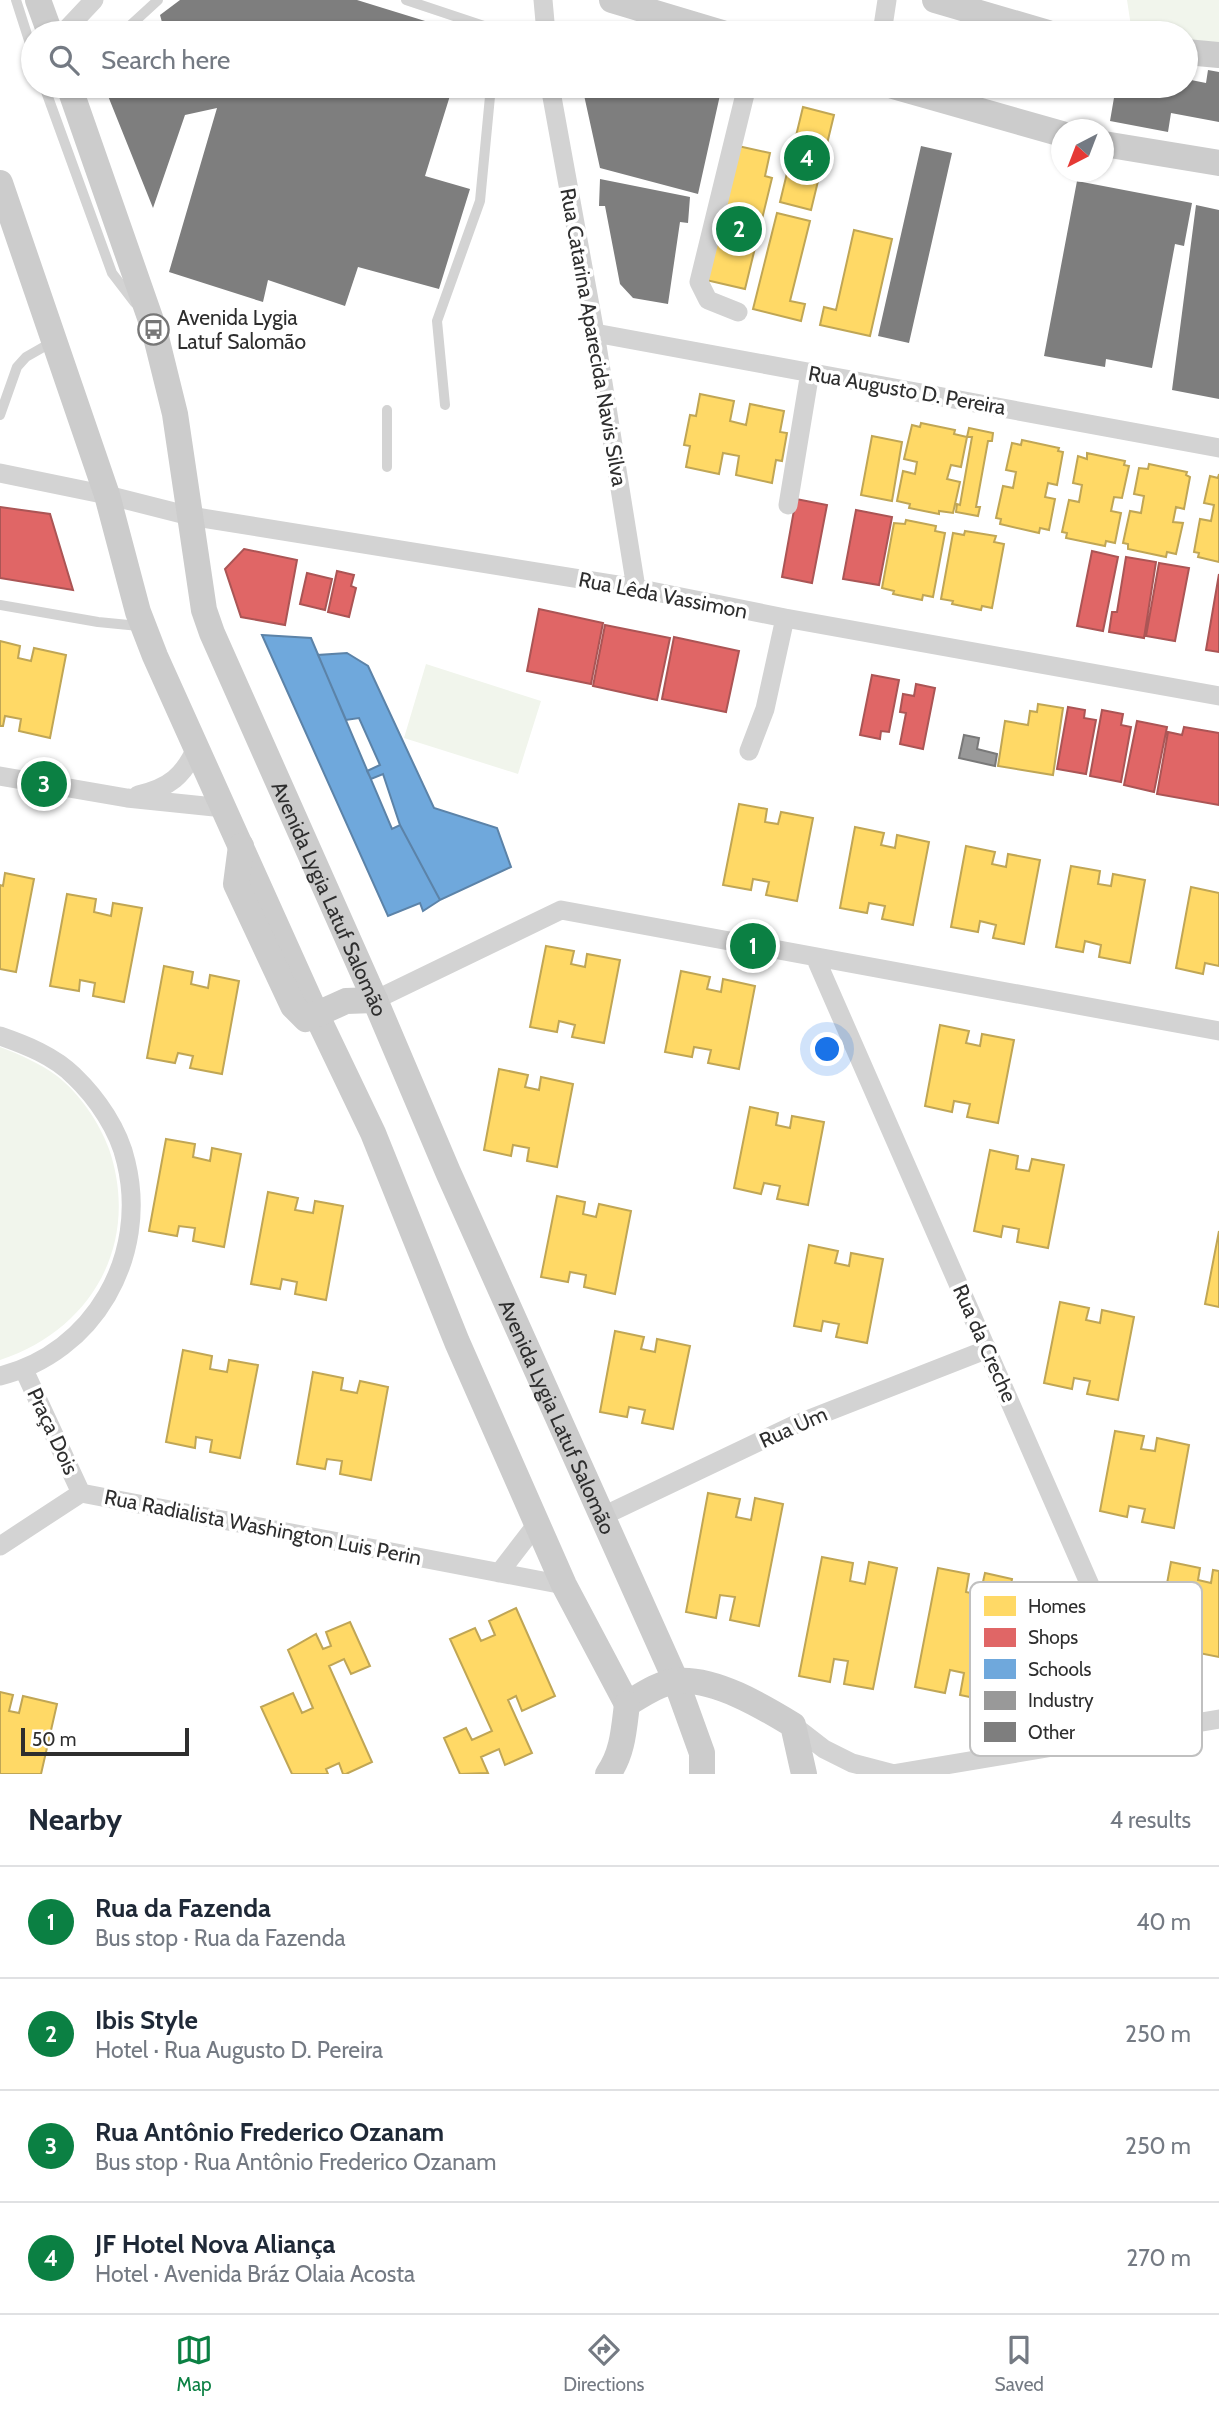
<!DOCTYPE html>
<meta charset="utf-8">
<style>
body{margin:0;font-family:Cabin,sans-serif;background:#f2f2f3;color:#1f2937}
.compass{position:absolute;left:1051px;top:119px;width:63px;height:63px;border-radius:50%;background:#fff;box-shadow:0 2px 5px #0004;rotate:222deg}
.scale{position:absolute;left:21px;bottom:18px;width:168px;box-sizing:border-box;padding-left:7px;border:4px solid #2e2e2e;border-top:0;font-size:19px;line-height:24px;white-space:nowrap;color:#2e2e2e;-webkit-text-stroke:5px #fff;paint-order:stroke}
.you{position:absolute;left:828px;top:1050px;width:24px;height:24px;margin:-18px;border:5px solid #fff;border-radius:50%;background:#1a73e8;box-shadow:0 0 0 10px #1a73e833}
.badge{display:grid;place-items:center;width:46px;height:46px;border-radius:50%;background:#0b8043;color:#fff;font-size:23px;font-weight:700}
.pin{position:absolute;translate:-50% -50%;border:4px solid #fff;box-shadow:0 2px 7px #0006}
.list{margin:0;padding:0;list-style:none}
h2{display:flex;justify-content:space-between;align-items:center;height:91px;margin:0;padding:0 28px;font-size:30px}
h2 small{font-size:23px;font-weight:400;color:#747a83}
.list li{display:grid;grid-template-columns:46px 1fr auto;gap:21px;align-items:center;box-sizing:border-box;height:112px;padding:0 28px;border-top:2px solid #e0e1e3}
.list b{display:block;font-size:26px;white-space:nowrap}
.list p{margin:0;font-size:23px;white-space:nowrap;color:#747a83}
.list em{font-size:23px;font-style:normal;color:#747a83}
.icon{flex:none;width:38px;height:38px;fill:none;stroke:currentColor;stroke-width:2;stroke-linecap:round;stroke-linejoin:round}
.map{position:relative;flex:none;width:1219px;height:1774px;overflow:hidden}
.search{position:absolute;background:#fff;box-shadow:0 2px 5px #0004;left:21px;right:21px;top:21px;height:77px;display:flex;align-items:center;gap:18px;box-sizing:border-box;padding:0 24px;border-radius:38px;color:#747a83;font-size:26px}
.sheet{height:539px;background:#fff}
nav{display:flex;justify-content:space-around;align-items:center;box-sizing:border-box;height:98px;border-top:2px solid #e0e1e3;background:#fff;font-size:19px;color:#747a83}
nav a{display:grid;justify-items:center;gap:4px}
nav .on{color:#0b8043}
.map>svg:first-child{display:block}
.green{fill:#f1f5ec}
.homes{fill:#ffd966;stroke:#c0a655;stroke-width:2}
.shops{fill:#e06666;stroke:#ab5555;stroke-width:2}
.schools{fill:#6fa8dc;stroke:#5c83a8;stroke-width:2}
.industry{fill:#999;stroke:#797979;stroke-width:2}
.building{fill:#7e7e7e}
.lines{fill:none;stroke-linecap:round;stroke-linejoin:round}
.lane{stroke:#d3d3d3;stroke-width:10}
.street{stroke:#d3d3d3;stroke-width:19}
.secondary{stroke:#ccc;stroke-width:26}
.labels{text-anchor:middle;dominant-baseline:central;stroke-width:7;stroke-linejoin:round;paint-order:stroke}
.poi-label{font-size:21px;fill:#2e2e2e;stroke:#fff;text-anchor:start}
.street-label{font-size:21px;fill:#2e2e2e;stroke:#fff}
.key{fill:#fff;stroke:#c0c0c0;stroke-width:2}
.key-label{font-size:19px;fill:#2e2e2e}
</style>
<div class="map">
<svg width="1219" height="1774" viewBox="0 0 1219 1774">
<rect width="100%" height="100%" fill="#fff"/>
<path class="green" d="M1127 0H1219V55L1186 52V33H1132Z
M426 664 541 701 518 774 404 738Z
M0 1047C21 1055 39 1063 57 1076 80 1094 99 1122 109 1149 141 1243 92 1330 0 1360Z"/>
<path class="homes" d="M803 107 834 115 811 210 780 202Z
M738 146 770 153 765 176 772 178 745 289 706 280Z
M777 213 810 221 790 301 805 304 801 321 753 309Z
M854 230 892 239 870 336 820 325 824 307 836 310Z
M700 394 734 401 730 421 746 425 750 404 784 411 780 432 787 433 782 461 776 460 772 483 736 475 739 456 723 453 719 474 686 467 690 446 684 445 690 415 696 416Z
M921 423 955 430 954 434 967 437 961 467 951 465 947 479 960 482 953 513 939 511V514L909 508 910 504 897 501 903 471 915 474 917 462 904 459 912 425 920 427Z
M969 428 993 433 992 441H988L976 507H980L978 516 956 512 957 504 960 505 972 437H967Z
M872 436 902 442 892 501 861 495Z
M1022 440 1059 448 1058 451 1063 452 1057 485 1048 483 1045 497 1055 499 1049 530 1040 528 1039 533 1000 524 1001 519 996 518 1003 486 1013 488 1016 472 1006 470 1012 443 1021 445Z
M1087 453 1125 461 1124 465 1129 466 1122 498 1114 497 1111 511 1121 513 1115 543 1106 541 1105 546 1066 538 1067 533 1062 532 1069 500 1079 502 1082 485 1073 483 1078 456 1087 459Z
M1149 464 1187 472 1186 475 1190 477 1184 509 1176 507 1173 522 1183 523 1176 554 1167 552 1166 557 1128 549V544L1123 543 1130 511 1141 513 1144 496 1134 494 1139 468 1148 469Z
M1219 474V562L1198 557 1199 553 1194 552 1200 519 1211 521 1214 505 1204 503 1210 476 1218 478Z
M906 520 936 526 935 531 945 533 933 597 923 595 922 600 893 594 894 591 882 588 894 523 905 524Z
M965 531 996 536 994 542 1004 544 992 608 982 606 981 610 952 604 953 601 941 599 953 533 964 535Z
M0 641 20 646 18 658 31 661 34 648 66 655 50 738 19 731 21 719 5 716 3 726H0Z
M1038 704 1063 708 1053 775 998 766 1005 721 1028 725 1030 711 1037 712Z
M739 804 767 809 765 822 778 824 781 812 813 818 797 901 766 895 769 882 753 879 751 890 723 885Z
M855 827 884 833 881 845 895 848 897 835 929 842 913 925 882 919 885 906 869 903 867 913 840 908Z
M966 846 995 852 992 864 1006 867 1008 854 1040 860 1024 944 993 938 996 925 980 921 978 932 951 927Z
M1071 866 1100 871 1098 884 1111 886 1113 874 1145 880 1130 963 1099 957 1101 945 1085 941 1083 952 1056 947Z
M5 873 34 879 16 972 0 969V885L3 886Z
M1191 887 1219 893V966L1205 963 1203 974 1176 968Z
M67 894 96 899 94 912 111 916 113 903 142 908 124 1002 93 996 95 983 80 980 79 991 50 986Z
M546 946 574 951 571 964 585 967 587 954 620 960 604 1043 572 1037 575 1025 559 1021 557 1032 530 1027Z
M164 966 193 972 191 984 208 988 210 975 239 981 222 1074 190 1068 193 1056 178 1053 175 1063 147 1058Z
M681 971 710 977 707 989 721 992 723 979 755 986 739 1069 708 1063 711 1050 694 1047 692 1057 665 1052Z
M940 1025 969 1031 966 1043 980 1046 982 1034 1014 1040 998 1123 967 1117 970 1104 954 1101 952 1112 925 1106Z
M499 1069 528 1075 525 1087 539 1090 541 1077 573 1084 557 1167 527 1161 529 1148 513 1145 511 1156 484 1150Z
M750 1107 778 1113 776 1125 790 1128 792 1116 824 1122 808 1205 777 1199 780 1186 764 1183 761 1194 734 1188Z
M166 1139 195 1144 193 1157 210 1161 212 1148 241 1154 224 1247 193 1241 195 1228 179 1226 177 1236 149 1231Z
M990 1150 1018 1156 1016 1169 1029 1171 1032 1159 1064 1165 1048 1248 1017 1242 1019 1229 1003 1226 1001 1237 974 1231Z
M268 1192 298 1198 295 1210 313 1213 315 1201 343 1206 326 1300 295 1294 297 1282 282 1279 280 1289 251 1284Z
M557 1196 585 1202 583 1214 596 1217 599 1204 631 1211 615 1294 584 1287 586 1275 570 1272 568 1282 541 1277Z
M1219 1231V1307L1205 1304Z
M809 1245 838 1251 835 1263 849 1266 851 1253 883 1259 867 1343 836 1337 839 1324 823 1321 821 1331 794 1326Z
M1060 1302 1089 1308 1086 1320 1100 1323 1102 1310 1134 1317 1118 1400 1087 1394 1090 1381 1074 1378 1072 1389 1044 1383Z
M615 1331 644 1337 641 1349 655 1352 657 1339 690 1346 673 1429 642 1423 645 1410 629 1407 627 1417 600 1412Z
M183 1350 212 1356 210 1369 227 1372 229 1360 258 1365 240 1458 210 1452 212 1440 196 1437 195 1448 166 1442Z
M313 1372 343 1378 341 1390 357 1393 360 1381 388 1387 371 1480 340 1474 342 1461 327 1459 325 1469 297 1464Z
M1115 1431 1144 1436 1141 1449 1155 1451 1157 1438 1189 1445 1174 1528 1142 1522 1145 1509 1129 1506 1127 1517 1100 1511Z
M708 1493 740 1499 736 1517 751 1520 755 1498 783 1504 759 1626 730 1620 735 1597 720 1595 716 1618 686 1612Z
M822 1557 853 1563 850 1581 865 1584 869 1562 897 1568 873 1689 844 1684 848 1661 834 1659 830 1682 799 1676Z
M1171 1562 1200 1568 1198 1580 1211 1583 1213 1570 1219 1571V1657L1199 1653 1201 1641 1185 1638 1183 1648 1156 1643Z
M938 1568 969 1574 966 1592 980 1595 985 1573 1012 1579 989 1701 960 1695 964 1673 950 1670 945 1693 915 1687Z
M516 1608 555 1696 522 1711 516 1696 508 1700 532 1753 505 1765 499 1749 481 1757 488 1773 460 1774 444 1738 466 1728 472 1740 492 1731 450 1639 475 1628 481 1641 495 1635 489 1621Z
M350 1622 370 1666 351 1674 344 1659 329 1666 372 1762 346 1774H343L339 1763 326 1769 328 1774H292L261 1707 293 1693 302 1713 313 1708 288 1650 316 1634 323 1649 331 1646 326 1632Z
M0 1692 13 1695 9 1711 19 1713 23 1696 57 1704 41 1774H0Z"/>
<path class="shops" d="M796 499 827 505 812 583 782 577Z
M0 507 50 514 73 590 0 578Z
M856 510 892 517 879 585 843 579Z
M244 549 297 560 285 625 241 617 225 569Z
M1092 551 1118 557 1103 631 1077 626Z
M1126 557 1156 562 1144 638 1109 632 1112 612H1117Z
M1159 563 1189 568 1175 641 1146 636Z
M337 571 354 575 351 586 356 588 349 617 328 612Z
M307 573 332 579 325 610 300 604Z
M1219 574V652L1206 650Z
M539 609 603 623 591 684 527 671Z
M605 625 670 638 657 700 593 686Z
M674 637 739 651 726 712 662 699Z
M872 675 899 680 889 732 881 731 880 739 860 735Z
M916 684 935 688 923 749 900 744 906 713 900 712 903 694 914 696Z
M1068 707 1085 710 1084 718 1096 720 1086 774 1057 769Z
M1102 710 1123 714 1121 725 1131 727 1121 782 1090 776Z
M1137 721 1167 727 1154 792 1124 785Z
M1184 727 1219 733V805L1157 794 1168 732 1182 735Z"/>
<path class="schools" d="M262 635 311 638 392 829 400 825 440 900 423 911 420 903 388 916Z
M347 653 368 666 434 808 497 828 511 867 440 900 400 825 383 774 371 779 367 771 380 765 359 718 346 720 318 655Z"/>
<path class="industry" d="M964 735 979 738 977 749 997 754 995 766 959 758Z"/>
<path class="building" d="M180 0H357L464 33H165L160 15Z
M1208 70 1219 72V122L1171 113 1168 132 1110 121 1116 86H1186V79L1206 83Z
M104 86H453L425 176 470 189 439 289 358 267 345 306 268 280 263 302 169 272 217 108 185 115 153 208Z
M582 86H722L698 194 600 168Z
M921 146 952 153 909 343 878 336Z
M600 179 690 197 688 223 680 222 668 304 633 298 620 284 605 206H599Z
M1077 181 1192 203 1184 246 1175 244 1152 368 1106 359 1105 367 1044 356Z
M1196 205 1219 210V399L1172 390Z"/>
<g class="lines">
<path class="lane" d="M16 0 33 53
M406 0 487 27 491 33
M122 33 158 0
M44 86 112 273 135 303
M445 405 437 321 480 201 491 86
M0 415 17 367 26 357 54 341
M387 467V410
M0 605 98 622 139 626"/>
<path class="street" d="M543 0 546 33
M63 33 94 0
M882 33 887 0
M550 86 595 333 636 588
M738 312 708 300 699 282 747 86
M595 333 1219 448
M0 473 107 495 190 516 636 588 785 618 1219 696
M788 505 810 372
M749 751 765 709 785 618
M0 776 127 798 224 808
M138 795C169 788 184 776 197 746
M815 957 1153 1729
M375 1000 561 910 1219 1031
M0 1036C26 1045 54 1056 74 1076 97 1098 119 1130 126 1162 149 1256 94 1353 0 1376
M24 1370 81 1493
M603 1516 794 1425 988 1349
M0 1546 81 1493 564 1585
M499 1573 536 1525
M793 1725 824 1749 852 1763 894 1774
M892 1774 1219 1719"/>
<g class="secondary">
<path d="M38 0 50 33"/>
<path d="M612 0 722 33"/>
<path d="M935 0 1048 33"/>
<path d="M1186 52 1219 55"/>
<path id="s1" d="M69 86 154 329 175 414 204 610 212 633 375 1000 448 1172 676 1681 702 1753V1774"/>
<path d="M893 86 1062 134"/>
<path d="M1104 144 1219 163"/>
<path d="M0 183 107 495 138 612 155 656 316 1014 373 1133 457 1342 564 1585 627 1704"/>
<path d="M241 846 236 884 293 1006 306 1019 346 1001 375 1000"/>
<path d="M627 1704C642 1695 659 1683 677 1681 715 1678 762 1706 793 1725L804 1774"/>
<path d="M608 1774C623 1753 624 1728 627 1704"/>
</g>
</g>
<defs>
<symbol id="bus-ring" viewBox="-11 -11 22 22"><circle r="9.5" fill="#fff" stroke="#777" stroke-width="1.5"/><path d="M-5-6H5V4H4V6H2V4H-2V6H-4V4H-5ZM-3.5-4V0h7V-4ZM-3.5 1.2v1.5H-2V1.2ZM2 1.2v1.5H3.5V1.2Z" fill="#777"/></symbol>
</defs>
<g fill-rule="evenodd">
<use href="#bus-ring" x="136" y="312" width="35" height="35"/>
</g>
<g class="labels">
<g class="poi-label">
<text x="177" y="317">Avenida Lygia<tspan x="177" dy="24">Latuf Salomão</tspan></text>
</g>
<g class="street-label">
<text transform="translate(594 337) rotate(80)">Rua Catarina Aparecida Navis Silva</text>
<text transform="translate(907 390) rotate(10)">Rua Augusto D. Pereira</text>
<text transform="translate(663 595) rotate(11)">Rua Lêda Vassimon</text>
<text stroke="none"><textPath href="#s1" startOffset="858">Avenida Lygia Latuf Salomão</textPath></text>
<text transform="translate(985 1343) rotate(66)">Rua da Creche</text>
<text stroke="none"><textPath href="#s1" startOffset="1424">Avenida Lygia Latuf Salomão</textPath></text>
<text transform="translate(793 1427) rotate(-24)">Rua Um</text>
<text transform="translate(53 1431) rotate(65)">Praça Dois</text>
<text transform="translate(263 1527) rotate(11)">Rua Radialista Washington Luis Perin</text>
</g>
</g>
<rect x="970" y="1582" width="232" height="174" rx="10" class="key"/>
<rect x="984" y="1596" width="32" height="20" fill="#ffd966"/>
<rect x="984" y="1628" width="32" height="19" fill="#e06666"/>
<rect x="984" y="1659" width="32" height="20" fill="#6fa8dc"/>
<rect x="984" y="1691" width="32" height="19" fill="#999"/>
<rect x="984" y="1722" width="32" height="20" fill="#7e7e7e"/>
<g class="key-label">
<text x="1028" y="1613">Homes</text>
<text x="1028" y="1644">Shops</text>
<text x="1028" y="1676">Schools</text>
<text x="1028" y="1707">Industry</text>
<text x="1028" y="1739">Other</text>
</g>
</svg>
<svg class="compass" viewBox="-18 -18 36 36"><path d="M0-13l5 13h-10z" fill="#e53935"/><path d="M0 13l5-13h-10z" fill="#747a83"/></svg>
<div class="scale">50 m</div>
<div class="you"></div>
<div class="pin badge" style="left:753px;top:946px">1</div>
<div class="pin badge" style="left:739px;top:229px">2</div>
<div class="pin badge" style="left:44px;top:784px">3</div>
<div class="pin badge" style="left:807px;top:158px">4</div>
<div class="search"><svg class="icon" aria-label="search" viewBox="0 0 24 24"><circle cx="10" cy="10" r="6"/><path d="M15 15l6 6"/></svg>Search here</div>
</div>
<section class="sheet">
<h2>Nearby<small>4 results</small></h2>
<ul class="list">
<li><span class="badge">1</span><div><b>Rua da Fazenda</b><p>Bus stop · Rua da Fazenda</p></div><em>40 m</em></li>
<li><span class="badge">2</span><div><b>Ibis Style</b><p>Hotel · Rua Augusto D. Pereira</p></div><em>250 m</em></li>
<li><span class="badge">3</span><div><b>Rua Antônio Frederico Ozanam</b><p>Bus stop · Rua Antônio Frederico Ozanam</p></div><em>250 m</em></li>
<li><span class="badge">4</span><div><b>JF Hotel Nova Aliança</b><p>Hotel · Avenida Bráz Olaia Acosta</p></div><em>270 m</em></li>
</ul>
</section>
<nav>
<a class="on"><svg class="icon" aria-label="map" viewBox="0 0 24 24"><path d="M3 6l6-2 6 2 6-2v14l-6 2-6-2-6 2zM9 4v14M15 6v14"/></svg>Map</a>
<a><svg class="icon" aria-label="directions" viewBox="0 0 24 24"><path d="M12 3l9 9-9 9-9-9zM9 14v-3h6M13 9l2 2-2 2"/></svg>Directions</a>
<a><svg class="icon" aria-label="saved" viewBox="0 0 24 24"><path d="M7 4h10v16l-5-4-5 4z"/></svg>Saved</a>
</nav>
